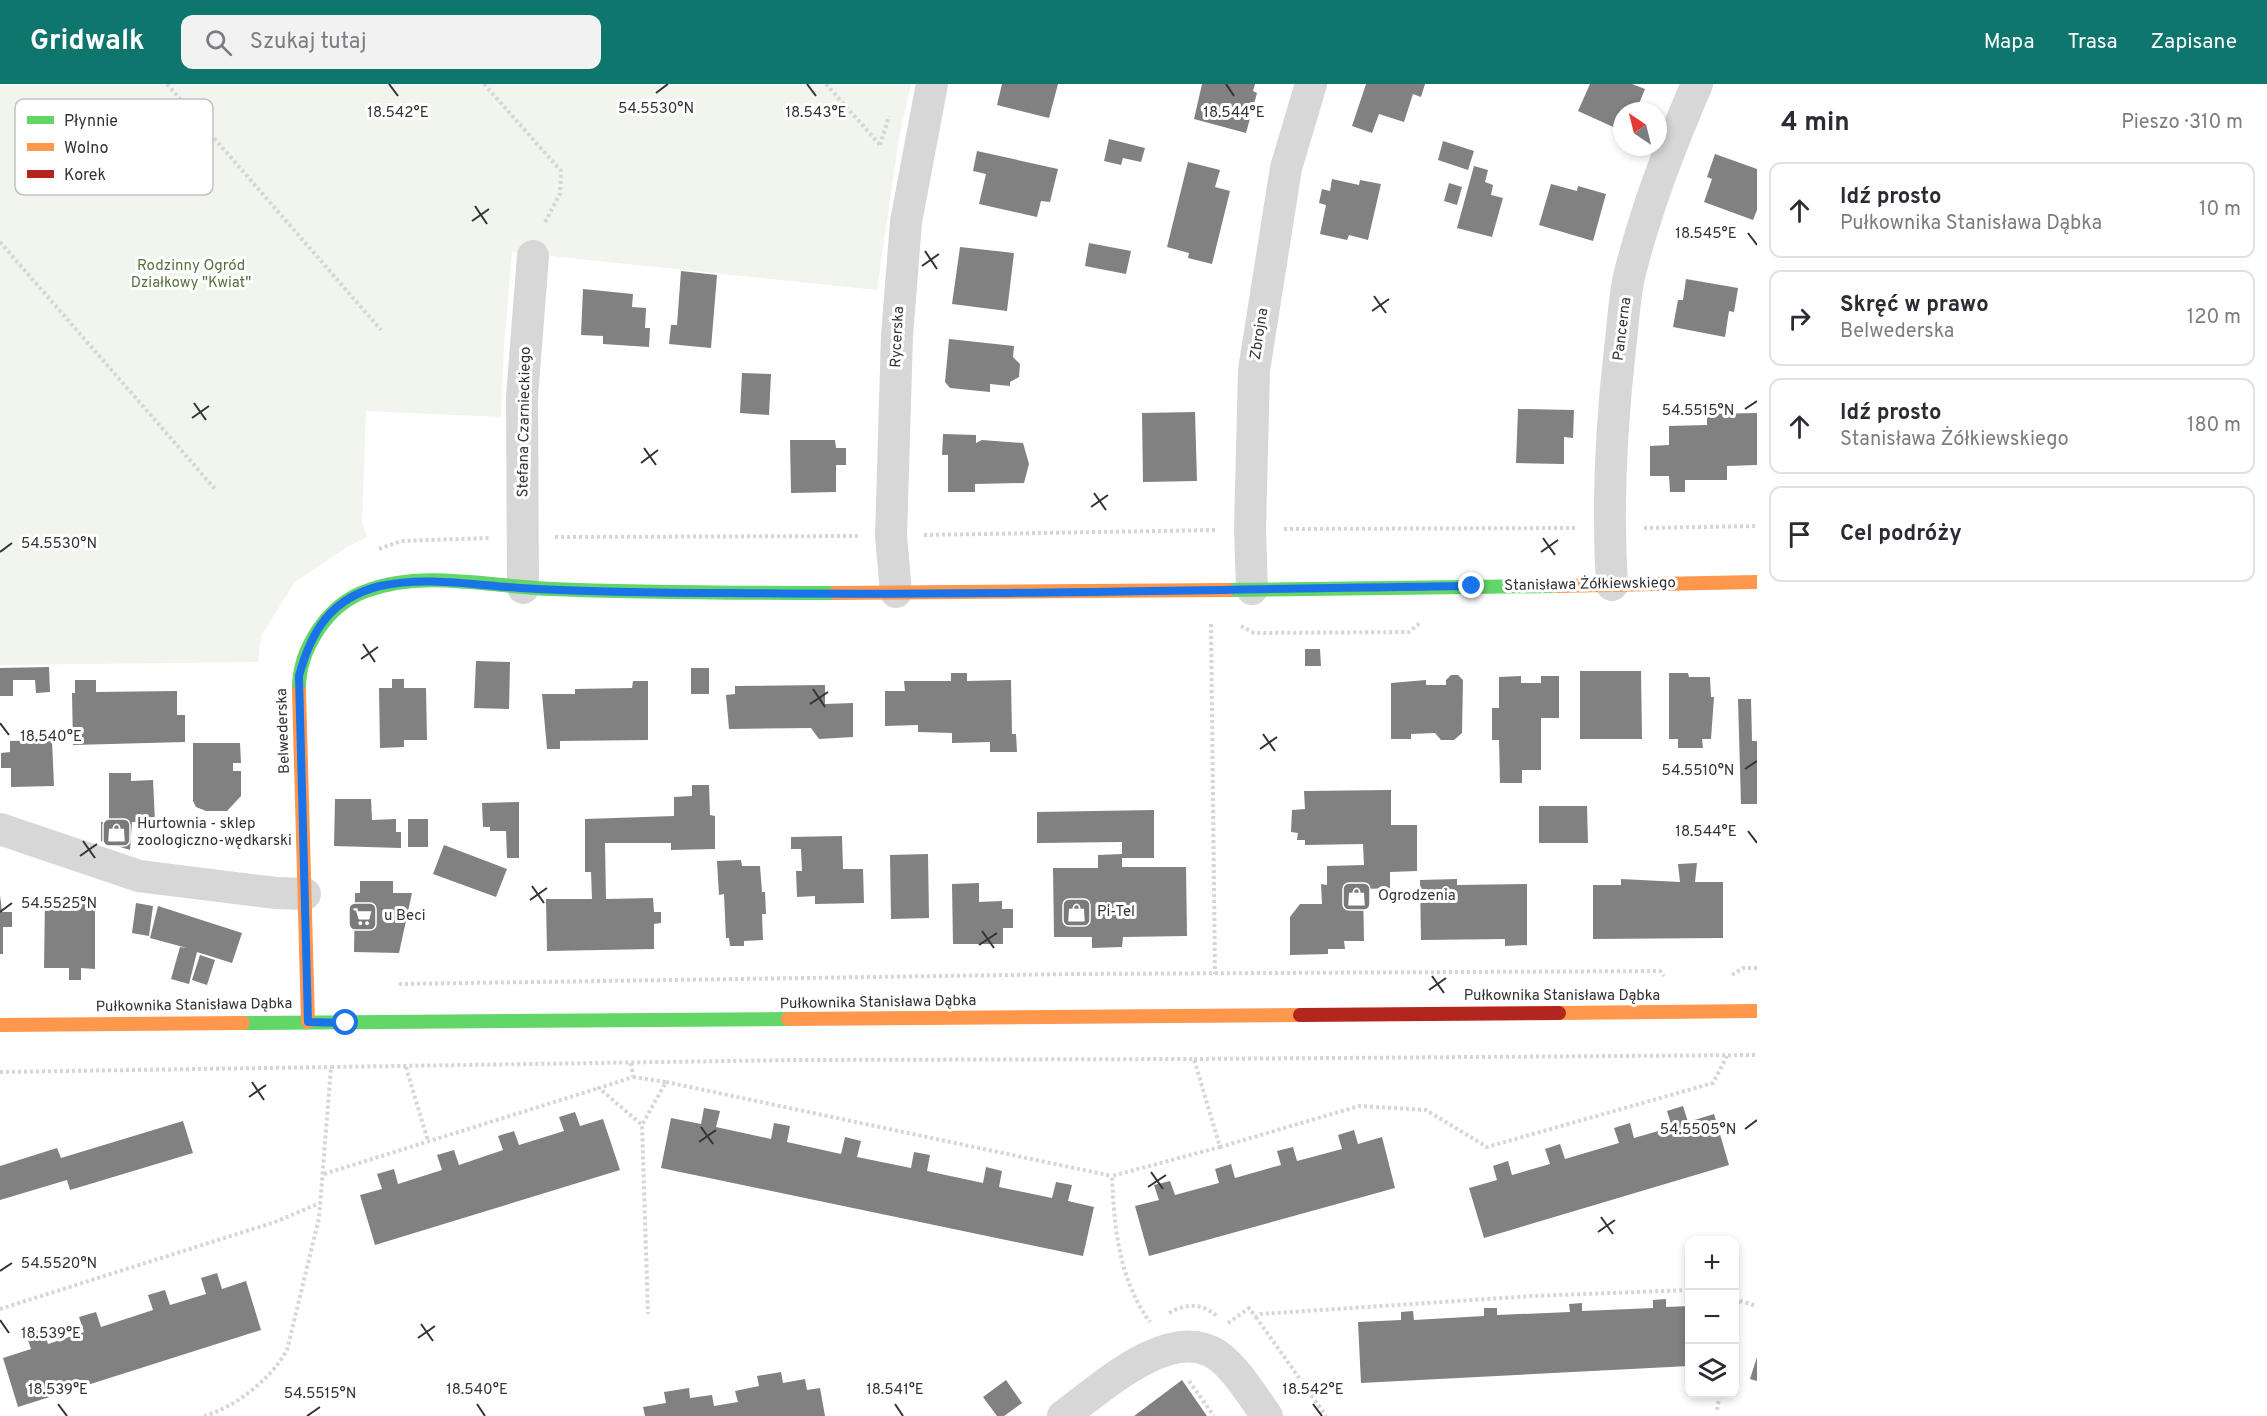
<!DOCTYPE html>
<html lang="pl">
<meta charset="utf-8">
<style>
body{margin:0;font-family:Overpass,sans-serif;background:#f2f2f3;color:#2b2b33}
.controls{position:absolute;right:18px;bottom:18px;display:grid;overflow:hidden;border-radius:12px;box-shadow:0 3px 9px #0003}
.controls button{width:54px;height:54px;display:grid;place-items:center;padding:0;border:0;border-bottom:2px solid #e1e1e2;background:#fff;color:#2b2b33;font:30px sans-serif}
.compass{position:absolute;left:1613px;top:18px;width:54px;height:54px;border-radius:50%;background:#fff;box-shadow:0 3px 9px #0003;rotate:325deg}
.stop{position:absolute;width:18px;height:18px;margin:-14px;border:4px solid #1a73e8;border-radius:50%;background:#fff}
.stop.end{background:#1a73e8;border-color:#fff;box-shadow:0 2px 6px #0008}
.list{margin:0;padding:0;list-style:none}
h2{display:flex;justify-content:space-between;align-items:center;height:78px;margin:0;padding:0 24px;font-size:26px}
h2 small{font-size:20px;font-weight:400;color:#7c7c81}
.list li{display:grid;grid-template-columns:39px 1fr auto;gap:18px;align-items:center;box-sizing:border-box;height:96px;margin:0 12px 12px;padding:0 12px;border:2px solid #e1e1e2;border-radius:12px}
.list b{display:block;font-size:22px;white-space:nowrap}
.list p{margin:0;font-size:20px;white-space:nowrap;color:#7c7c81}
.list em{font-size:20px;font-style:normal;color:#7c7c81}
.icon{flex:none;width:33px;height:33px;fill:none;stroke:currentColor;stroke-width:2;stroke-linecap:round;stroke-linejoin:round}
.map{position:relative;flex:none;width:1757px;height:1332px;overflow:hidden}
header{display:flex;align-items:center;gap:36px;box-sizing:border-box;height:84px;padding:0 30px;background:#0f766e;color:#fff}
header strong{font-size:28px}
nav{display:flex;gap:33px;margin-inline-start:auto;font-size:21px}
.search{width:420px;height:54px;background:#f2f2f3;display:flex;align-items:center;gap:15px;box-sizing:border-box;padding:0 21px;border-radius:12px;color:#7c7c81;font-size:22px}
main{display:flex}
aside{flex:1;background:#fff}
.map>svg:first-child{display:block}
.green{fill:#f1f5ed}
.building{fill:#818181}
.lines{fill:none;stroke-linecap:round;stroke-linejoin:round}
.path{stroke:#d6d6d6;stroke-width:4;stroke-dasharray:3 3;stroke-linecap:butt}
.street{stroke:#d7d7d7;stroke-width:32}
.fast{stroke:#63d668;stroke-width:14}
.slow{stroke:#ff974d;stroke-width:14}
.jam{stroke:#b3261e;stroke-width:14}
.route{stroke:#1a73e8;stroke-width:8}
.ticks{fill:none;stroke:#333;stroke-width:2}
.labels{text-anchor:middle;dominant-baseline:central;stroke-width:6;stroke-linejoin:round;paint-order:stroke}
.park-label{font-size:15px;fill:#56703f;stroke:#fff}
.street-label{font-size:15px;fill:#333;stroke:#fff}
.poi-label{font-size:15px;fill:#333;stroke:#fff;text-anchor:start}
.key{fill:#fff;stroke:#c2c2c2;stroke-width:1.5}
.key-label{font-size:16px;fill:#333}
.ticks-label{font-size:15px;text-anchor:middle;fill:#333;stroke:#fff;stroke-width:6;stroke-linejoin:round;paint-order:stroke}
</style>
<header>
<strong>Gridwalk</strong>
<div class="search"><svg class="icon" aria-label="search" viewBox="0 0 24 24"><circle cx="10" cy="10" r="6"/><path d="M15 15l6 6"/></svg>Szukaj tutaj</div>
<nav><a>Mapa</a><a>Trasa</a><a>Zapisane</a></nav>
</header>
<main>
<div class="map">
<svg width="1757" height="1332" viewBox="0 0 1757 1332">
<rect width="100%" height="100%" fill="#fff"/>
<path class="green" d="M0 0H911L899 54 877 206 512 168 504 262 501 333 366 327 362 438 367 453 345 464 295 498 261 552 258 578 0 581Z"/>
<path class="building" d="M1002 0H1058L1049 34 997 21Z
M1202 0H1255L1253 7 1257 9 1246 49 1194 35Z
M1366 0H1425L1421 13 1413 10 1404 38 1379 30 1372 49 1352 42Z
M1590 0H1632L1645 5 1636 27H1622V47L1578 27Z
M1109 55 1145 64 1141 78 1123 74 1121 81 1104 77Z
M1443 57 1474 67 1468 86 1438 76Z
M977 67 1058 85 1050 118 1041 117 1037 133 979 120 986 90 973 87Z
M1715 70 1757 85V126L1753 136 1704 118 1712 95 1707 93Z
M1188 78 1220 86 1215 103 1230 107 1212 180 1188 174 1189 169 1167 163Z
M1474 82 1488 86 1485 98 1493 101 1491 111 1503 114 1492 153 1457 144Z
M1332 95 1359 101 1360 96 1381 100 1368 156 1349 151 1347 156 1320 150 1326 121 1319 119 1322 105 1330 107Z
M1449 99 1462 103 1457 121 1444 117Z
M1551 100 1577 107 1578 102 1606 110 1593 157 1539 141Z
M1089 159 1131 167 1126 190 1085 182Z
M960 163 1014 169 1007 227 952 220Z
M681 187 717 191 711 264 669 260 671 241H677Z
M1686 195 1738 204 1734 228 1729 227 1725 253 1673 243 1678 216H1683Z
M583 205 633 210 632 223 646 224 645 244H650L649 263 603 260V252L581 251Z
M949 255 1014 262 1013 273 1020 280 1019 293 1010 298V302L990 300V308L950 304 945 298Z
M742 289 771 290 769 331 740 329Z
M1518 325 1574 326 1573 354 1564 353V380L1516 379Z
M1195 328 1197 397 1143 398 1142 329Z
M1757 329V381L1727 382V396H1685V408H1670L1669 392H1650V362L1669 361V342L1707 341V330Z
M943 350 976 351V359L982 356 1023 359 1029 380 1024 399 975 400V408H948V371H942Z
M790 356H835L836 364H846V381H836V408L791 409Z
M1305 565H1320L1321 582H1305Z
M476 577 510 578 509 625 474 624Z
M49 583 50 608 36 609 35 596H13V612H0V584Z
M691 584H709V610H691Z
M1580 587H1641L1642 655H1580Z
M951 589H967V597L1011 596 1012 650H1016L1017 668H990V658L952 659V649L918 648V641L885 642V607H905L904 597H951Z
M1669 589H1688L1689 593H1710L1711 613H1714L1711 655H1702L1703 664H1678V655H1669Z
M1451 591H1458L1463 596 1462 649 1454 656H1441L1435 649 1411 650V655H1391V599L1426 596V601H1446V596Z
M1521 592V599H1541V592H1559V634H1541V686H1522V699H1500L1499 656H1492V624H1499V593Z
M392 595H404V604H426L427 656H404V663L380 664 379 604H392Z
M75 596H96V608L177 607V631H185V658L73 661 72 609H75Z
M633 597H648V656L560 657V665H547L542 610H575V605L632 604Z
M825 601V620L853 619V653L819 655 811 644 729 645 726 611 735 610V602Z
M1738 615H1751L1752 657H1757V720H1741Z
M52 656 54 702 11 703V684H1V669L10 668V657Z
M193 659H240L241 679H233V687H241V712L227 727H206L196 723 193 717Z
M109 689H131V697L153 696 155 738H132L130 766 101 757V738H109Z
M692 701H709L710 731 715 732V765L671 766V759H605L606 815 653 814 654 828H661V839L654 840V865L547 867 546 815H592L591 788H585V735L674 732V713L692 712Z
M1391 706V741H1417V787L1390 788V804L1366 805 1363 802 1364 857H1344L1345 865H1328V870L1290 871V833L1300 820H1322L1321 800 1327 801V782L1364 781 1363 760 1305 761V756H1297L1298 749 1291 748 1292 726 1305 725 1304 707Z
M335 715H371L372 736 396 735V748H401V764L334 762Z
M519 718V774H507L506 747H490V743H483L482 719Z
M1539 722H1587L1588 759H1539Z
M1154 726V774H1122V783H1186L1187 852 1123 853 1122 863 1092 864V853H1054L1053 784H1098V771L1122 770V758L1037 759V728Z
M408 735H428V763H408Z
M842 752 843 785H863L864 819 815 820V812L797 813 796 787H802L801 765H791V753Z
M444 761 507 785 496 813 433 790Z
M928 770 929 834 891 835 890 771Z
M741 776 742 782H760L762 808H765L766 830H762L763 856 744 857V862H730L729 854H726L724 810 719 811 717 777Z
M1697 779 1695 798H1723V854L1593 855V801H1621V795L1680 798 1678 780Z
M1457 795V801L1527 800V861L1505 862V855L1421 856 1420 796Z
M360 797H393V809H412L399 869 354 868 355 809H360Z
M979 799V818L1002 817V825H1013V844H1003V860H953L952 800Z
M0 811 2 828H12V843H3V870H0Z
M45 815H95V885L81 884V896H69V884H44Z
M136 819 153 822 149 852 132 849Z
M158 822 242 849 232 879 197 868 189 900 171 895 180 863 187 864 150 854Z
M200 871 215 876 207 901 192 896Z
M1683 1022 1688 1038 1714 1030 1729 1081 1484 1154 1469 1104 1497 1096 1493 1082 1508 1077 1512 1091 1550 1080 1545 1065 1560 1060 1565 1075 1619 1059 1614 1044 1630 1039 1634 1054 1672 1043 1667 1027Z
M704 1024 720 1027 716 1043 771 1055 774 1039 790 1042 787 1058 841 1070 845 1053 861 1057 857 1073 911 1084 914 1068 930 1071 927 1087 983 1099 986 1083 1002 1087 999 1103 1052 1114 1056 1098 1072 1101 1068 1117 1094 1123 1083 1172 661 1084 671 1034 701 1040Z
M575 1028 580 1042 603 1035 620 1086 375 1161 360 1111 382 1105 377 1090 394 1085 398 1100 442 1086 437 1071 454 1066 459 1081 503 1066 498 1052 514 1047 519 1061 564 1047 559 1033Z
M183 1037 193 1069 70 1106 67 1096 0 1116V1082L57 1064 61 1074Z
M1354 1046 1358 1060 1382 1053 1395 1104 1149 1172 1135 1122 1159 1116 1154 1101 1170 1097 1175 1111 1219 1099 1215 1085 1231 1080 1235 1094 1281 1081 1277 1067 1293 1063 1297 1077 1342 1065 1338 1051Z
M217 1189 222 1205 246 1197 261 1246 18 1323 3 1274 31 1265 26 1250 43 1244 48 1260 84 1248 79 1233 96 1228 101 1243 153 1226 148 1211 165 1206 170 1221 206 1210 201 1194Z
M1666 1215V1223L1689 1222V1282L1361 1299 1358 1238 1401 1236V1228L1413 1227 1414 1236 1484 1232V1224H1497V1231L1570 1228 1569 1220 1582 1219V1227L1653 1224V1216Z
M1757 1273V1297L1750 1295Z
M781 1288 783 1299 805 1295 807 1306 820 1304 825 1332H645L643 1323 666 1319 664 1308 689 1304 690 1314 712 1311 714 1322 738 1318 735 1307 759 1302 757 1292Z
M1006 1296 1022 1319 1004 1332H997L983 1313Z
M1182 1296 1207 1332H1134Z"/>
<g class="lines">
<path class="path" d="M167 0 381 246
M484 0 561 87 560 110 544 140
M826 0 880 61
M880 61 889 32
M0 158 215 405
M1644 444 1757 442
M1284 445 1576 444
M924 451 1216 446
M555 453 859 452
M379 465 401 457 490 454
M1211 540 1215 890
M1241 542 1254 549 1409 548 1420 539
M1732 891 1743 884H1757
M399 900 1075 890 1660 887 1664 892
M1194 975 1757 971
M631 979 633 993 599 1004 642 1041 648 1230
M406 983 428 1057
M0 988 331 983
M633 993 666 998 642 1041
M666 998 1112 1092
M1220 1063 1359 1022 1426 1026 1487 1063 1713 999 1727 972
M324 1090 599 1004
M1734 1215 1757 1222
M0 1225 275 1138 320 1119
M1169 1229C1187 1219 1201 1219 1217 1232
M1256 1233 1326 1332
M1734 1237 1739 1216
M1228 1239 1249 1224 1256 1233 1260 1230 1533 1212 1690 1206
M1189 1297 1214 1332
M1717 1326 1720 1310
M204 1332C236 1323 271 1295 287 1266L319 1134 331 983 795 976 1194 975 1220 1063 1112 1092C1114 1143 1119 1196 1150 1238"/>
<path class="street" d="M1612 501C1607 422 1611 344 1620 265 1623 241 1624 216 1629 193 1645 127 1670 62 1697 0
M523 504 522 313 533 172
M1252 505 1250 445 1254 286 1286 84 1311 0
M896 508 891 452 897 252 906 138 932 0
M0 745 139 792 276 809 305 810
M1063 1332C1099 1306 1170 1239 1217 1271 1238 1286 1252 1312 1267 1332"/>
<path class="fast" d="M1228 506 1556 502
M299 607C298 566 327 521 366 507 423 485 492 503 552 505 646 509 740 509 835 509
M243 939 788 935"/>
<path class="slow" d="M1556 502 1757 498
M835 509 1228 506
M299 607 308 938
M1559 929 1757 927
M788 935 1300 931
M0 941 243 939"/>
<path class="jam" d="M1300 931 1559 929"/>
</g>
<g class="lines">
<path class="route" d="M346 939 308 938 299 592C311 547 331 514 380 502 425 492 474 501 520 504 590 508 660 509 729 509 977 512 1225 505 1472 502"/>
</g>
<path class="ticks" d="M389 0 398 12M807 0 816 12M1226 0 1234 12M656 9 668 0M475 122 487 140M472 137 489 125M1748 149 1757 161M925 167 937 185M922 182 939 170M1374 212 1386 229M1372 227 1389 215M194 319 206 336M1745 325 1757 317M192 334 209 322M644 364 656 381M641 379 658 366M1094 409 1106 426M1091 423 1108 411M1543 454 1555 471M0 468 12 459M1541 468 1558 456M363 560 375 578M361 575 378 563M813 605 825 623M810 620 828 608M0 639 9 651M1263 650 1275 667M1260 665 1277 653M1745 685 1757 677M1748 747 1757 759M83 757 95 774M80 772 97 760M532 802 544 819M530 816 547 804M0 828 12 819M982 847 994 864M979 861 997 849M1432 892 1444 909M1429 906 1446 894M252 998 264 1016M249 1013 266 1001M701 1043 713 1060M1745 1045 1757 1036M699 1058 716 1046M1151 1088 1163 1105M1148 1103 1166 1091M1601 1133 1613 1150M1598 1148 1615 1136M0 1187 12 1179M0 1236 9 1249M421 1240 433 1257M418 1254 435 1242M58 1320 67 1332M477 1320 485 1332M895 1320 903 1332M1313 1320 1322 1332M307 1332 320 1323"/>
<defs>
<symbol id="shop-square" viewBox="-11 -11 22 22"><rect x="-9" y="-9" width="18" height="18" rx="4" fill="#7a7a7a" stroke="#fff"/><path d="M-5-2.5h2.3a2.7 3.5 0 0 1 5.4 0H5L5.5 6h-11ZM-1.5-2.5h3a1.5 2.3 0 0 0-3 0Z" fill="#fff"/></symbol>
<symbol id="supermarket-square" viewBox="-11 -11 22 22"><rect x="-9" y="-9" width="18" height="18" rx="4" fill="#7a7a7a" stroke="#fff"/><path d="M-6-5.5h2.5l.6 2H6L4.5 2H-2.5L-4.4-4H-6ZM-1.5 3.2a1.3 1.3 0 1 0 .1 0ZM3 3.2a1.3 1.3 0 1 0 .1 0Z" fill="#fff"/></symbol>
</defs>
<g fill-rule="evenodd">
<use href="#shop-square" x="100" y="732" width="33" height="33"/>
<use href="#shop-square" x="1340" y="796" width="33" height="33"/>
<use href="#shop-square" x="1060" y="812" width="33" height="33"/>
<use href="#supermarket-square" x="346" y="816" width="33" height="33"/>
</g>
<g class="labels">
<g class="park-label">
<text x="191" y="182">Rodzinny Ogród<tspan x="191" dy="17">Działkowy "Kwiat"</tspan></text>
</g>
<g class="street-label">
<text transform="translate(1623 245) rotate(-83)">Pancerna</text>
<text transform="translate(1260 250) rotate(-81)">Zbrojna</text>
<text transform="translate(898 253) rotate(-87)">Rycerska</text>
<text transform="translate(525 338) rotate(-89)">Stefana Czarnieckiego</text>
<text transform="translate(1590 501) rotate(-1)">Stanisława Żółkiewskiego</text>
<text transform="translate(284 647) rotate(-92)">Belwederska</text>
<text x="1562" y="912">Pułkownika Stanisława Dąbka</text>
<text transform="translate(878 919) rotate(-1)">Pułkownika Stanisława Dąbka</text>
<text transform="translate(194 922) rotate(-1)">Pułkownika Stanisława Dąbka</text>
</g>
<g class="poi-label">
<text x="137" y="740">Hurtownia - sklep<tspan x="137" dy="17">zoologiczno-wędkarski</tspan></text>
<text x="1378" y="812">Ogrodzenia</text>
<text x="1097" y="828">Pi-Tel</text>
<text x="384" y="832">u Beci</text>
</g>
</g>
<rect x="15" y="15" width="198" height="96" rx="9" class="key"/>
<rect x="27" y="32" width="27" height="8" fill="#63d668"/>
<rect x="27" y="59" width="27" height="8" fill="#ff974d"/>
<rect x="27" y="86" width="27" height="8" fill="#b3261e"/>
<g class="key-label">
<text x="64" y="42">Płynnie</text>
<text x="64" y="69">Wolno</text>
<text x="64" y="96">Korek</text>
</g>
<g class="ticks-label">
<text x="656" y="29">54.5530°N</text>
<text x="398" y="33">18.542°E</text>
<text x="816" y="33">18.543°E</text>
<text x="1234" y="33">18.544°E</text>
<text x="1706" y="154">18.545°E</text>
<text x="1698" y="331">54.5515°N</text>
<text x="59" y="464">54.5530°N</text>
<text x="51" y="657">18.540°E</text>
<text x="1698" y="691">54.5510°N</text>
<text x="1706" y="752">18.544°E</text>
<text x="59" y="824">54.5525°N</text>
<text x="1698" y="1050">54.5505°N</text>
<text x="59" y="1184">54.5520°N</text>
<text x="51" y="1254">18.539°E</text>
<text x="58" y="1310">18.539°E</text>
<text x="477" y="1310">18.540°E</text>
<text x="895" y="1310">18.541°E</text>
<text x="1313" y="1310">18.542°E</text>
<text x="320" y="1314">54.5515°N</text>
</g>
</svg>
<div class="controls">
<button>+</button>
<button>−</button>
<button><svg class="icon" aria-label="layers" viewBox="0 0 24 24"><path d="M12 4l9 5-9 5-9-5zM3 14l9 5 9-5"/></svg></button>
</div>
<svg class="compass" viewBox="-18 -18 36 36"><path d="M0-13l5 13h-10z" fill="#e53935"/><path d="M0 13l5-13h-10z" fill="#7c7c81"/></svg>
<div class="stop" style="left:346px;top:939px"></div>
<div class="stop end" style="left:1472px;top:502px"></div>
</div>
<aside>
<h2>4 min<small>Pieszo · 310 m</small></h2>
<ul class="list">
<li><svg class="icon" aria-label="ahead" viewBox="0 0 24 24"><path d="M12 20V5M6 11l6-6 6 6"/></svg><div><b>Idź prosto</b><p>Pułkownika Stanisława Dąbka</p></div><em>10 m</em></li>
<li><svg class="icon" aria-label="right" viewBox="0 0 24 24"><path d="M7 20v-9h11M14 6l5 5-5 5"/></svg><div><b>Skręć w prawo</b><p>Belwederska</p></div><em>120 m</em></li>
<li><svg class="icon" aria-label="ahead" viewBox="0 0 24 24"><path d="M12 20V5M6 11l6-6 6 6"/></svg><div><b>Idź prosto</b><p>Stanisława Żółkiewskiego</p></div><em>180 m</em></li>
<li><svg class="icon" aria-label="arrive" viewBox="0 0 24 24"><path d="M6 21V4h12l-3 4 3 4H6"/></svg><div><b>Cel podróży</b></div></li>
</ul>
</aside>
</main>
